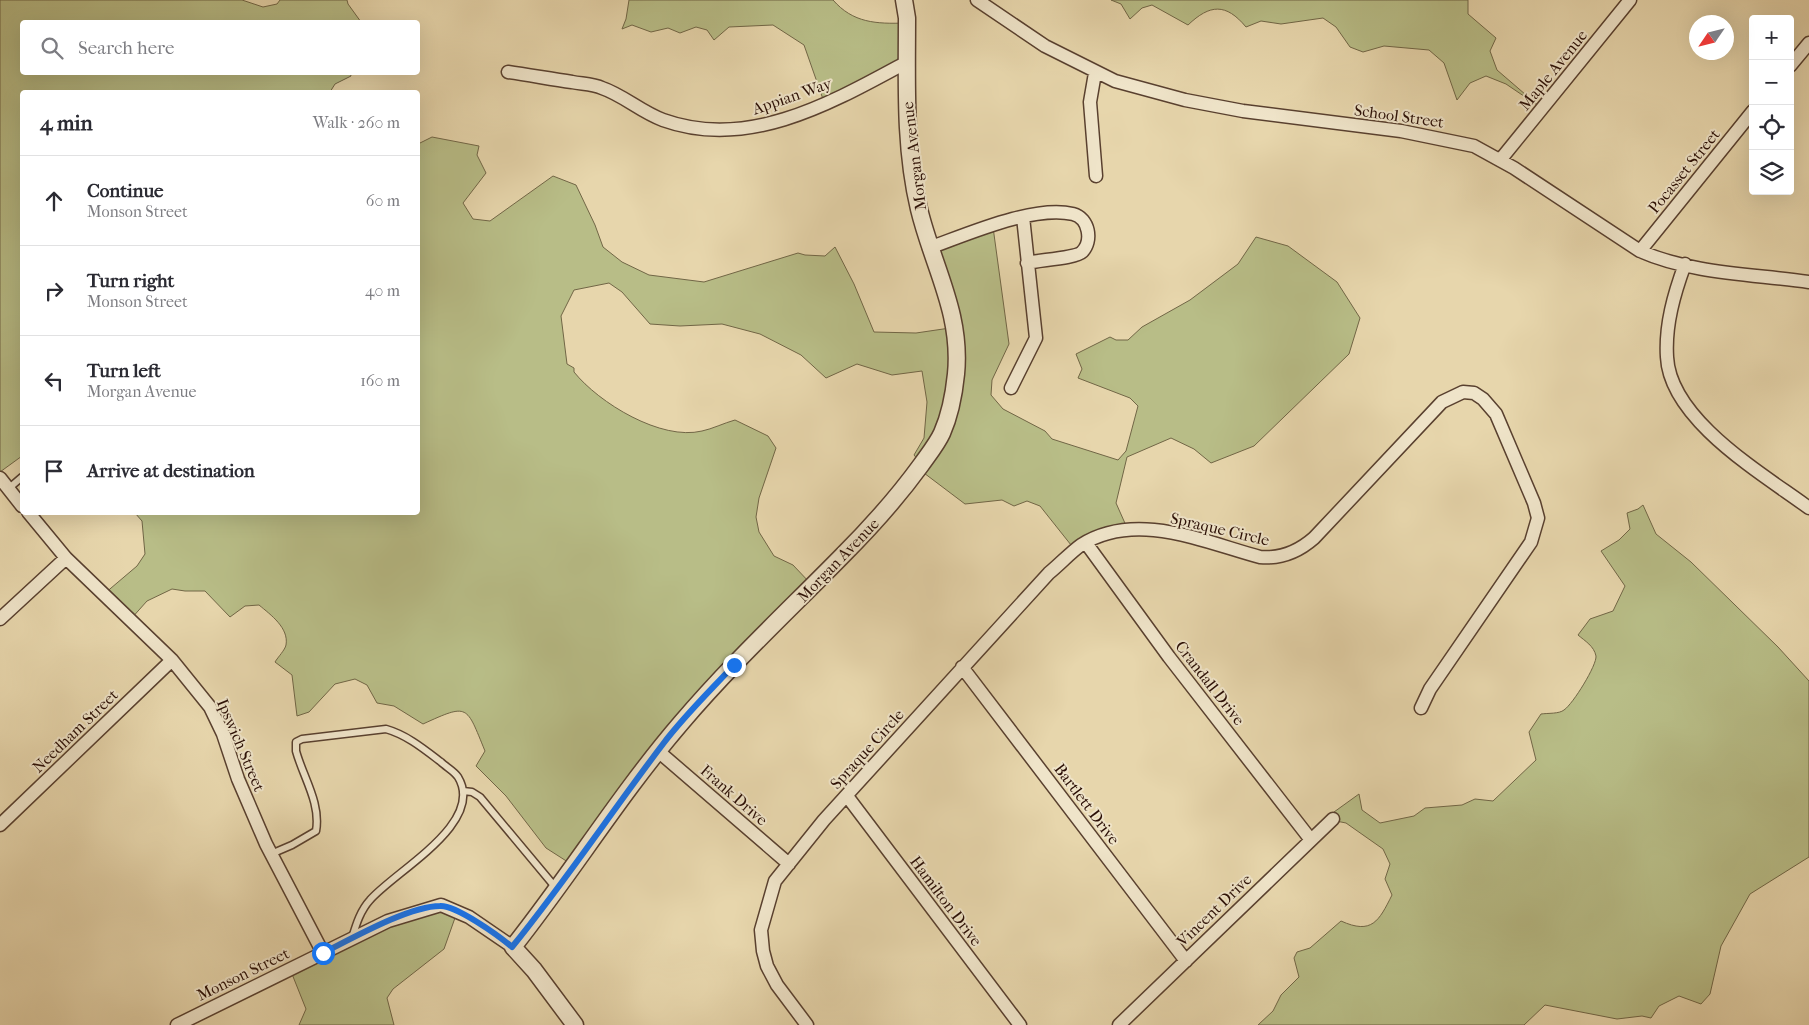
<!DOCTYPE html>
<meta charset="utf-8">
<style>
body{margin:0;font-family:"IM FELL French Canon",serif;background:#f2f2f3;color:#2b2b33}
.controls{position:absolute;right:15px;top:15px;display:grid;overflow:hidden;border-radius:5px;box-shadow:0 5px 20px #0002}
.controls button{width:45px;height:45px;display:grid;place-items:center;padding:0;border:0;border-bottom:1px solid #e1e1e2;background:#fff;color:#2b2b33;font:25px sans-serif}
.compass{position:absolute;left:1689px;top:15px;width:45px;height:45px;border-radius:50%;background:#fff;box-shadow:0 5px 20px #0002;rotate:235deg}
.stop{position:absolute;width:15px;height:15px;margin:-11px;border:4px solid #1a73e8;border-radius:50%;background:#fff}
.stop.end{background:#1a73e8;border-color:#fff;box-shadow:0 1px 5px #0008}
.list{margin:0;padding:0;list-style:none}
h2{display:flex;justify-content:space-between;align-items:center;height:65px;margin:0;padding:0 20px;font-size:21px}
h2 small{font-size:16px;font-weight:400;color:#7c7c81}
.list li{display:grid;grid-template-columns:32px 1fr auto;gap:15px;align-items:center;box-sizing:border-box;height:90px;padding:0 20px;border-top:1px solid #e1e1e2}
.list b{display:block;font-size:19px;white-space:nowrap}
.list p{margin:0;font-size:16px;white-space:nowrap;color:#7c7c81}
.list em{font-size:16px;font-style:normal;color:#7c7c81}
.icon{flex:none;width:28px;height:28px;fill:none;stroke:currentColor;stroke-width:2;stroke-linecap:round;stroke-linejoin:round}
.map{position:relative;flex:none;width:1809px;height:1025px;overflow:hidden}
.search{position:absolute;background:#fff;box-shadow:0 5px 20px #0002;left:20px;top:20px;width:400px;height:55px;display:flex;align-items:center;gap:12px;box-sizing:border-box;padding:0 18px;border-radius:5px;color:#7c7c81;font-size:19px}
.panel{position:absolute;background:#fff;box-shadow:0 5px 20px #0002;left:20px;top:90px;width:400px;height:425px;border-radius:5px}
.map>svg:first-child{display:block}
.green{fill:#b8bd87;stroke:#716646}
.lines{fill:none;stroke-linecap:round;stroke-linejoin:round}
.service-casing{stroke:#59402f;stroke-width:9}
.minor-casing{stroke:#59402f;stroke-width:15}
.tertiary-casing{stroke:#59402f;stroke-width:19}
.service{stroke:#efe4c9;stroke-width:6}
.minor{stroke:#efe4c9;stroke-width:12}
.tertiary{stroke:#efe4c9;stroke-width:16}
.route{stroke:#1a73e8;stroke-width:6}
.labels{text-anchor:middle;dominant-baseline:central;stroke-width:4;stroke-linejoin:round;paint-order:stroke}
.street-label{font-size:16px;fill:#2a0e05;stroke:#efe4c9}
</style>
<div class="map">
<svg width="1809" height="1025" viewBox="0 0 1809 1025">
<rect width="100%" height="100%" fill="#e7d6ac"/>
<filter id="stains"><feTurbulence type="fractalNoise" baseFrequency=".004" numOctaves="4"/><feColorMatrix values="0 0 0 0 .2 0 0 0 0 .09 0 0 0 0 .02 0 0 0 .5 -.17"/></filter>
<radialGradient id="worn" r=".72"><stop offset=".6" stop-color="#630" stop-opacity="0"/><stop offset="1" stop-color="#630" stop-opacity=".3"/></radialGradient>
<path class="green" d="M0 0H242L263 7 277 4 280 0H347L348 4 361 22H22V72H350L351 76 335 84 330 92H22V456L0 472Z
M629 0H833C853 23 876 24 906 23L905 66 824 102 804 45 773 25 729 27 714 40 707 30 696 27 680 33 668 28 651 32 632 25 622 29 626 19Z
M1111 0H1468V14L1496 38 1490 51 1497 70 1540 107 1506 84 1486 76 1470 83 1457 100 1444 63 1429 50 1384 46 1363 52 1350 47 1336 27 1323 18 1281 24 1261 21 1246 27C1226 3 1210 4 1188 25L1152 5 1142 8 1130 19 1121 4Z
M432 137 479 146 477 155 486 173 463 203 473 219 490 221 553 176 576 185 595 225 603 247 622 262 649 275 704 282 798 253 805 255 825 256 835 247 854 284 874 332 916 333 950 328 930 254 993 227 1009 344 992 380 991 395 1003 409 1045 431 1052 439 1118 460 1126 451 1138 406 1130 398 1078 378 1082 369 1076 354 1110 337 1116 340H1128L1142 327 1190 300 1238 264 1256 237 1288 246 1337 282 1360 318 1349 354 1254 446 1211 463 1194 449 1171 438 1127 457 1116 503 1128 530 1075 550 1040 506 1027 501 1014 506 1002 500 965 504 920 470 919 461 914 455 924 438 927 402 922 371 892 375 857 364 826 378 801 355 760 334 722 324 680 326 650 324 622 292 609 283 574 290 561 316 567 364 574 368V372C599 403 661 441 702 431 712 429 724 423 735 420L768 436 776 448 759 498 756 517 759 532 774 556 793 565 811 584 680 721 571 864 546 848 506 796 476 766 485 751C466 705 469 703 423 724L394 706 377 703 367 685 355 679 335 684 309 712 297 716 292 675 275 662C278 657 285 650 286 645 289 628 271 615 259 605L245 606 230 617 205 591H185L172 589 147 601 130 620 104 594 137 566 145 554 142 521 135 513 418 512V144Z
M1643 505 1656 534 1691 562 1778 647 1809 681V857L1750 894 1721 946 1710 994 1701 1004 1679 996 1659 1006 1651 1018 1642 1016 1617 1019 1545 1005 1524 1025H1258L1273 1011 1281 995 1299 977 1294 958 1297 952 1310 948 1341 921C1372 935 1379 921 1392 895L1385 879 1390 864 1383 849 1346 823 1331 820 1334 812 1359 794 1362 810 1380 823 1414 816 1425 808 1462 805 1475 799 1493 801 1536 760 1529 732 1541 714C1548 713 1559 714 1564 710 1573 704 1597 665 1596 656 1594 646 1585 641 1578 635L1590 619 1613 611 1625 586 1601 551 1619 540 1630 529 1627 513 1638 509Z
M426 908 456 915 444 949 393 989 387 998 394 1025H299L306 1009 290 969Z"/>
<g class="lines">
<defs>
<path id="service" d="M8 489 22 477
M463 791 472 792 480 797 556 888
M271 854 292 845 316 831C321 803 303 777 296 751V742L302 739 386 729C407 735 424 749 441 762 446 767 454 771 458 777 486 823 395 871 370 900 360 911 356 925 352 938"/>
<path id="minor" d="M977 0 1045 46 1115 81 1185 100 1243 111 1401 131 1474 146 1514 168 1640 251C1692 274 1754 274 1809 282
M1790 66 1809 43
M508 72C529 75 551 79 572 82 582 84 593 84 602 88 623 95 641 112 663 120 749 151 833 102 907 62
M1095 73 1090 102 1096 176
M1501 159 1630 0
M929 248C968 234 1033 205 1073 214 1089 218 1093 241 1082 252 1076 258 1039 260 1027 263
M1640 251 1753 111
M1685 264C1674 294 1665 325 1667 357 1670 420 1763 474 1809 508
M1011 388 1036 338 1023 217
M0 478 22 506
M28 512 66 558 172 660 210 707 223 734 238 779 266 844 323 953
M1086 543 1169 657 1311 840
M0 619 66 558
M962 667 1186 961
M658 751 789 864
M847 796 1020 1025
M0 825 172 660
M177 1025 388 921 441 905 469 917 513 947
M807 1025 777 985 767 966 763 951 761 930 775 881 824 820 1049 573C1060 564 1070 553 1081 545 1136 510 1204 542 1260 557 1281 559 1298 552 1314 538L1442 402 1463 392 1474 393 1483 399 1496 414 1534 503 1538 518 1531 542 1430 689 1421 708
M1119 1025 1333 819"/>
<path id="tertiary" d="M575 1025 534 970 513 947C571 874 620 794 681 723 731 664 788 611 842 556 870 528 897 498 921 465 928 455 937 444 942 433 950 415 954 394 956 374 962 313 933 267 919 209 904 147 907 81 907 18L904 0"/>
</defs>
<use href="#service" class="service-casing"/>
<use href="#minor" class="minor-casing"/>
<use href="#tertiary" class="tertiary-casing"/>
<use href="#service" class="service"/>
<use href="#minor" class="minor"/>
<use href="#tertiary" class="tertiary"/>
</g>
<g class="lines">
<path class="route" d="M323 953C351 939 409 906 440 906 456 905 499 936 512 947 565 882 612 811 663 744 684 716 710 691 734 665"/>
</g>
<g class="labels">
<g class="street-label">
<text transform="translate(1553 70) rotate(-51)">Maple Avenue</text>
<text transform="translate(792 96) rotate(-19)">Appian Way</text>
<text transform="translate(1399 116) rotate(8)">School Street</text>
<text transform="translate(914 156) rotate(-97)">Morgan Avenue</text>
<text transform="translate(1684 171) rotate(-51)">Pocasset Street</text>
<text transform="translate(1220 529) rotate(13)">Spraque Circle</text>
<text transform="translate(838 560) rotate(-46)">Morgan Avenue</text>
<text transform="translate(1210 683) rotate(52)">Crandall Drive</text>
<text transform="translate(75 731) rotate(-44)">Needham Street</text>
<text transform="translate(241 745) rotate(67)">Ipswich Street</text>
<text transform="translate(867 749) rotate(-48)">Spraque Circle</text>
<text transform="translate(734 795) rotate(41)">Frank Drive</text>
<text transform="translate(1087 804) rotate(53)">Bartlett Drive</text>
<text transform="translate(946 901) rotate(53)">Hamilton Drive</text>
<text transform="translate(1214 910) rotate(-44)">Vincent Drive</text>
<text transform="translate(243 974) rotate(-26)">Monson Street</text>
</g>
</g>
<rect width="100%" height="100%" filter="url(#stains)"/>
<rect width="100%" height="100%" fill="url(#worn)"/>
</svg>
<div class="controls">
<button>+</button>
<button>−</button>
<button><svg class="icon" aria-label="locate" viewBox="0 0 24 24"><circle cx="12" cy="12" r="6"/><path d="M12 2v4M12 18v4M2 12h4M18 12h4"/></svg></button>
<button><svg class="icon" aria-label="layers" viewBox="0 0 24 24"><path d="M12 4l9 5-9 5-9-5zM3 14l9 5 9-5"/></svg></button>
</div>
<svg class="compass" viewBox="-18 -18 36 36"><path d="M0-13l5 13h-10z" fill="#e53935"/><path d="M0 13l5-13h-10z" fill="#7c7c81"/></svg>
<div class="stop" style="left:323px;top:953px"></div>
<div class="stop end" style="left:734px;top:665px"></div>
<div class="search"><svg class="icon" aria-label="search" viewBox="0 0 24 24"><circle cx="10" cy="10" r="6"/><path d="M15 15l6 6"/></svg>Search here</div>
<section class="panel">
<h2>4 min<small>Walk · 260 m</small></h2>
<ul class="list">
<li><svg class="icon" aria-label="ahead" viewBox="0 0 24 24"><path d="M12 20V5M6 11l6-6 6 6"/></svg><div><b>Continue</b><p>Monson Street</p></div><em>60 m</em></li>
<li><svg class="icon" aria-label="right" viewBox="0 0 24 24"><path d="M7 20v-9h11M14 6l5 5-5 5"/></svg><div><b>Turn right</b><p>Monson Street</p></div><em>40 m</em></li>
<li><svg class="icon" aria-label="left" viewBox="0 0 24 24"><path d="M17 20v-9H6M10 6l-5 5 5 5"/></svg><div><b>Turn left</b><p>Morgan Avenue</p></div><em>160 m</em></li>
<li><svg class="icon" aria-label="arrive" viewBox="0 0 24 24"><path d="M6 21V4h12l-3 4 3 4H6"/></svg><div><b>Arrive at destination</b></div></li>
</ul>
</section>
</div>
